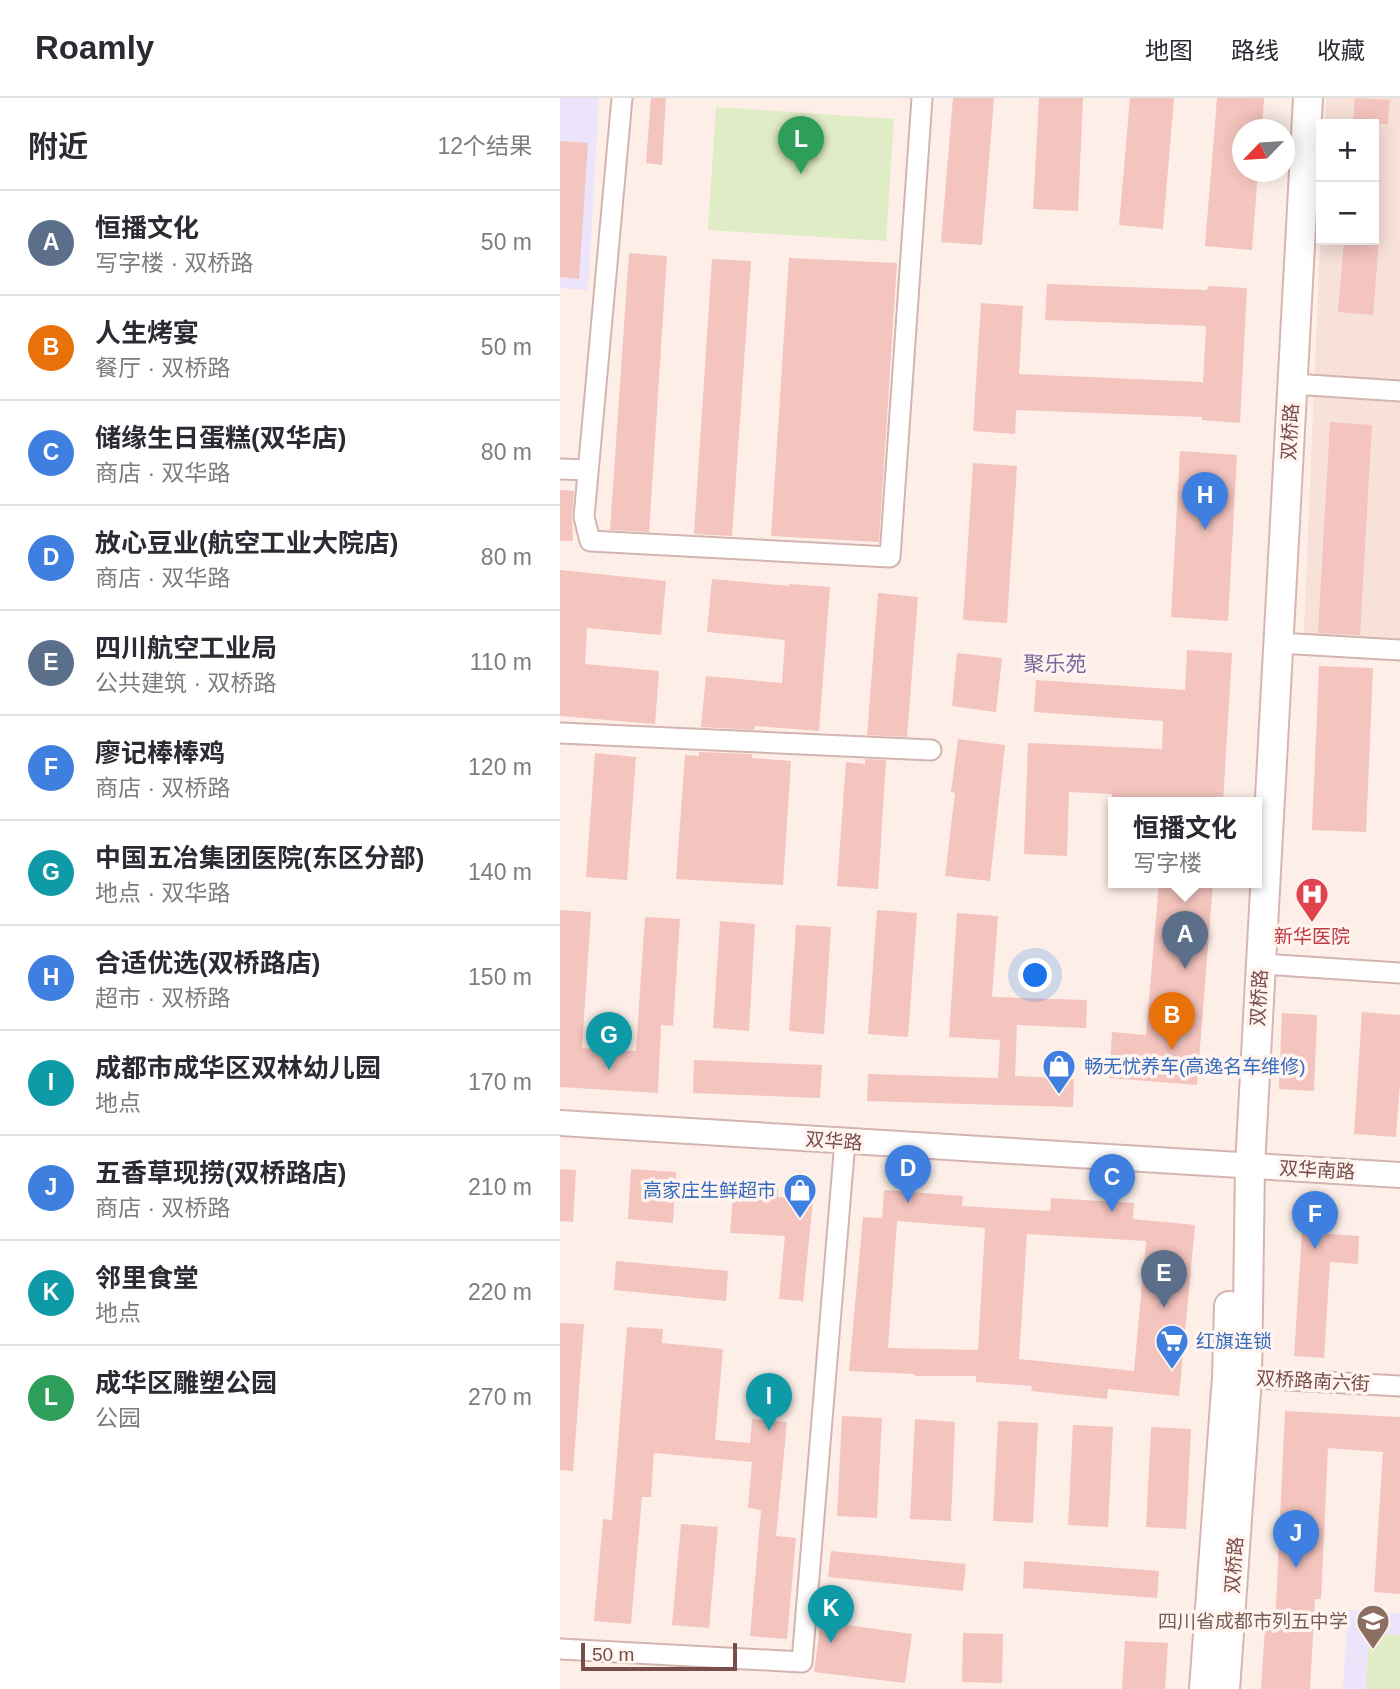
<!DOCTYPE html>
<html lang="zh">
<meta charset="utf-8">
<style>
body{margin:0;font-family:Helvetica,"Noto Sans SC",sans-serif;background:#f2f2f3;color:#2b2b33}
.controls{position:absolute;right:21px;top:21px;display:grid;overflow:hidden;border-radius:0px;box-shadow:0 4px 18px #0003}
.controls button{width:63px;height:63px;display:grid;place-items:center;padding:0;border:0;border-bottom:2px solid #e1e1e2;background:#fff;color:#2b2b33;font:35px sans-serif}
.compass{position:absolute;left:672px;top:21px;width:63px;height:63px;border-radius:50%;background:#fff;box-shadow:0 4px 18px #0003;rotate:245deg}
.scale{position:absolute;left:21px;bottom:18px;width:156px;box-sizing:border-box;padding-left:7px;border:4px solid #794e4a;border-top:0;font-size:19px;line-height:24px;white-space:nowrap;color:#794e4a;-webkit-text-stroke:5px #fff4ef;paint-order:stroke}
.you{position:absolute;left:476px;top:878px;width:24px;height:24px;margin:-18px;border:5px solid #fff;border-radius:50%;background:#1a73e8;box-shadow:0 0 0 10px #1a73e833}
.badge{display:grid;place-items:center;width:46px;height:46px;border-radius:50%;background:#eb4953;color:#fff;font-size:23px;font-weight:700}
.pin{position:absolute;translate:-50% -58px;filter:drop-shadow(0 2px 4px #0008)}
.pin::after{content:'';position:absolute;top:37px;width:24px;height:21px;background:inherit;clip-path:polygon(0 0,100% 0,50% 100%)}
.popup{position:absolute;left:548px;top:699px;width:154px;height:91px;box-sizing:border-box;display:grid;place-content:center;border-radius:0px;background:#fff;filter:drop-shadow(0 2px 5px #0005);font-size:23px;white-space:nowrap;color:#7c7c81}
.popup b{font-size:26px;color:#2b2b33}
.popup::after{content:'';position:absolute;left:50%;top:100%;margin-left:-14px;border:14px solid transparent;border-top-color:#fff}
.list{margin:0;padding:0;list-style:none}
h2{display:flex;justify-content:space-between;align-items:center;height:91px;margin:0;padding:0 28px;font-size:30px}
h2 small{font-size:23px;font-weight:400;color:#7c7c81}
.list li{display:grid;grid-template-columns:46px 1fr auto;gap:21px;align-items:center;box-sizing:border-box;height:105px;padding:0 28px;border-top:2px solid #e1e1e2}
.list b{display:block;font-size:26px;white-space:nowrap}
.list p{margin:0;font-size:23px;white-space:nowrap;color:#7c7c81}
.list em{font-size:23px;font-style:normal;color:#7c7c81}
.map{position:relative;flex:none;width:840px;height:1591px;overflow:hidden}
header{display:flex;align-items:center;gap:42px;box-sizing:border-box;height:98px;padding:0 35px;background:#fff;border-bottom:2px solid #e1e1e2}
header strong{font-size:33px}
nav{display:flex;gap:38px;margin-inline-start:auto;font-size:24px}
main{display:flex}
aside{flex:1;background:#fff}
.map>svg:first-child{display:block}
.residential{fill:#f7e1d9}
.education{fill:#ece4fa}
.green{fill:#e0ecc5}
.building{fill:#f4c4be;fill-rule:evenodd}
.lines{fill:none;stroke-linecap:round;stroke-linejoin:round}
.minor-casing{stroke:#d3b5af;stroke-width:23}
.tertiary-casing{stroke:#d3b5af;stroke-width:28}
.secondary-casing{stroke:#d8b5af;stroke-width:32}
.minor{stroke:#fff;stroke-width:19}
.tertiary{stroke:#fff;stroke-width:24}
.secondary{stroke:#fff;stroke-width:28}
.labels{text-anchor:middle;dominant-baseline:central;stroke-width:7;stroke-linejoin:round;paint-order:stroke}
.street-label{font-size:19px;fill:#794e4a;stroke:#fff4ef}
.health-label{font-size:19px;fill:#be3a42;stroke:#fff4ef}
.shop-label{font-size:19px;fill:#366cbe;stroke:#fff4ef;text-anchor:start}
.education-label{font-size:19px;fill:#785e54;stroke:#fff4ef;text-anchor:end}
.neighbourhood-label{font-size:21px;fill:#7b669c;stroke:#fff4ef}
</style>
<header>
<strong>Roamly</strong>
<nav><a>地图</a><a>路线</a><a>收藏</a></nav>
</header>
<main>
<aside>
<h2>附近<small>12个结果</small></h2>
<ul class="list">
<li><span class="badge" style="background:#5c6f8a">A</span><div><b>恒播文化</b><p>写字楼 · 双桥路</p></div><em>50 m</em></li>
<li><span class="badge" style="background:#e8710a">B</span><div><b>人生烤宴</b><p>餐厅 · 双桥路</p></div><em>50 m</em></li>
<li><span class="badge" style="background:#3f7fe0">C</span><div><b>储缘生日蛋糕(双华店)</b><p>商店 · 双华路</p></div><em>80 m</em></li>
<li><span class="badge" style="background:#3f7fe0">D</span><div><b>放心豆业(航空工业大院店)</b><p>商店 · 双华路</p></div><em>80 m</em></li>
<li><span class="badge" style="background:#5c6f8a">E</span><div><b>四川航空工业局</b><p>公共建筑 · 双桥路</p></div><em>110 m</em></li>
<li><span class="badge" style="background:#3f7fe0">F</span><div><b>廖记棒棒鸡</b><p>商店 · 双桥路</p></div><em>120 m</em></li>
<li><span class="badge" style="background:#0f9aa8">G</span><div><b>中国五冶集团医院(东区分部)</b><p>地点 · 双华路</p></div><em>140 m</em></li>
<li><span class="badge" style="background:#3f7fe0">H</span><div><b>合适优选(双桥路店)</b><p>超市 · 双桥路</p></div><em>150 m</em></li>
<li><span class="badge" style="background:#0f9aa8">I</span><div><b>成都市成华区双林幼儿园</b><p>地点</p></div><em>170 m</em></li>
<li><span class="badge" style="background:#3f7fe0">J</span><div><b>五香草现捞(双桥路店)</b><p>商店 · 双桥路</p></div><em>210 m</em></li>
<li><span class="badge" style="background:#0f9aa8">K</span><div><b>邻里食堂</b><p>地点</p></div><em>220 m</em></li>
<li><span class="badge" style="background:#2e9e5b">L</span><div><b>成华区雕塑公园</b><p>公园</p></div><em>270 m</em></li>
</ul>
</aside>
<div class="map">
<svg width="840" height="1591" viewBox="0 0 840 1591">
<rect width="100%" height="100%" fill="#fdefe8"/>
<path class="residential" d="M766 0H840V563L743 557 761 122V142H814V26H765Z"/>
<path class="education" d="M0 0H39L28 192 0 190Z
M788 1512 840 1515V1591H783Z"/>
<path class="green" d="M156 9 334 21 326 143 148 132Z
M809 1536 840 1537V1591H806Z"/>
<path class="building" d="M91 0H106L102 67 86 65Z
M393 0H434L422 147 381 144Z
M479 0H523L518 113 473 111Z
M570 0H614L603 131 559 127Z
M657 0H704L702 32H682V74H698L692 152 645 148Z
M795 0 830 2 828 26H793Z
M0 43 28 45 19 181 0 179Z
M784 142H819L813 217 778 214Z
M69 155 107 158 89 434 50 432Z
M229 160 337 165 319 444 211 438Z
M152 161 191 163 172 438 134 436Z
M487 186 647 192 648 188 687 190 680 325 642 322V319L456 312 455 336 413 333 421 205 463 208 459 276 643 284 646 228 485 222Z
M770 324 812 327 800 537 758 535Z
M620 353 677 357 668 523 611 519Z
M413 365 457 368 447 525 403 522Z
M0 392 14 393 12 418 13 443H0Z
M0 472 106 483 101 537 27 530 25 566 99 573 95 626 0 618Z
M152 481 229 488V486L270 489 259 633 195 628 194 632 141 629 146 578 222 585 225 542 147 534Z
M318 495 358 499 347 639 307 637Z
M627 552 672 555 663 705H552V696L509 694 507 758 464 756 468 645 602 651 603 623 474 614 476 582 625 592Z
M397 555 442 560 436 614 392 608Z
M759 568 813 570 806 734 752 732Z
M398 641 445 647 430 783 385 778 395 695 391 694Z
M139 654 192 656V660L231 663 223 787 116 781 125 657 139 658Z
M35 655 76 659 67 782 26 779Z
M305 661 326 662 318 791 277 788 286 664 305 666Z
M599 785H653L637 987 549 980 552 934 586 937Z
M0 812 31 814 22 950 76 953 85 819 120 821 113 928 101 927 98 995 0 989Z
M317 812 357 815 348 939 308 936Z
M397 815 438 818 432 899 527 902 526 930 457 927 455 978 514 981 513 1009 307 1003 308 976 438 980 440 942 389 939Z
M160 823 195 826 189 933 153 930Z
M236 827 271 829 264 936 229 933Z
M802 914 840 917V985L836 1039 794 1036Z
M722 915 757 917 754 993 719 991Z
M134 962 262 967 260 1000 133 995Z
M0 1071 16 1072 13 1124 0 1123Z
M71 1071 116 1074 113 1125 68 1121Z
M174 1085 218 1087V1099L253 1102 243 1203 219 1201 225 1138 170 1135Z
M324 1092 403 1098 402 1108 490 1113 491 1100 574 1105 573 1121 635 1127 619 1298 548 1291 547 1301 471 1293 472 1288 416 1284V1278H355V1276L289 1273 303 1119 322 1120ZM337 1123 425 1130 418 1252 328 1250ZM467 1136 586 1143 574 1273 459 1261Z
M742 1134 799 1138 798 1166 770 1164 764 1260 734 1258Z
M56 1163 168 1173 166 1203 54 1192Z
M0 1225 24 1226 13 1373 0 1372Z
M67 1229 103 1231 102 1245 163 1251 155 1342 190 1345 192 1321 227 1324 216 1438 236 1440 227 1541 190 1538 201 1412 188 1410 192 1364 94 1355 91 1399H82L71 1526 34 1523 43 1421 52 1422Z
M725 1313 840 1319V1496L814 1494 823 1354 768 1350 761 1501H755L750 1591H701L705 1529H715Z
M282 1318 322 1320 317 1420 277 1418Z
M355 1321 395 1324 391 1423 350 1421Z
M438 1323 478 1325 473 1425 433 1423Z
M513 1327 553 1329 548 1429 508 1427Z
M591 1329 631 1331 626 1431 586 1429Z
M121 1426 158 1429 149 1530 112 1527Z
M271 1453 406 1466 403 1493 268 1479Z
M464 1463 599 1473 597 1500 463 1490Z
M262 1513 288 1517 287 1527 352 1536 345 1585 254 1574Z
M403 1535 443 1536 442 1585 402 1584Z
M565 1543 608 1545 605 1591H562Z"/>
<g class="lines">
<defs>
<path id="minor" d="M62 0 24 419 30 443 330 459 362 0
M733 286 840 293
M0 371 28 372
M719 545 840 552
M0 635 371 652
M701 866 840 875
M675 1279 840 1288
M0 1551 242 1564 285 1043"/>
<path id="tertiary" d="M0 1025 840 1077"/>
<path id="secondary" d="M644 1591 667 1279 669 1208
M665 1591 687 1280 690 1068 748 0"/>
</defs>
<use href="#minor" class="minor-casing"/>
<use href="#tertiary" class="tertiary-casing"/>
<use href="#secondary" class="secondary-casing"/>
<use href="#minor" class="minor"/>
<use href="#tertiary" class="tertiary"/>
<use href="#secondary" class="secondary"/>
</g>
<defs>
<symbol id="hospital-pin" viewBox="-11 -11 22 30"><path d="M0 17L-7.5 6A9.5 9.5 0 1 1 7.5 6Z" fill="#e0444e" stroke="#fff4ef"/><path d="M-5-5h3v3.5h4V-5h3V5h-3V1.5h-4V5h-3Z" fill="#fff"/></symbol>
<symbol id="shop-pin" viewBox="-11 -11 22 30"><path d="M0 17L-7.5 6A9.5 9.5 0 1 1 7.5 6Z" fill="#3f7fe0" stroke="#fff4ef"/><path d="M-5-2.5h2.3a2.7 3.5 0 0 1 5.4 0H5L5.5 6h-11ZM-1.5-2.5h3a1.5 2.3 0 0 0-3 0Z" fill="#fff"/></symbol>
<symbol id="supermarket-pin" viewBox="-11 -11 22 30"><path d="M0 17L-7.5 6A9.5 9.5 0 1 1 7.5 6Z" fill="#3f7fe0" stroke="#fff4ef"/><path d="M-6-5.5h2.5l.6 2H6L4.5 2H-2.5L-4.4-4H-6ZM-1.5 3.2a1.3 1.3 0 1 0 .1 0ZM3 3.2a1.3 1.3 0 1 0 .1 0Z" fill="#fff"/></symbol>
<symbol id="school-pin" viewBox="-11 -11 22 30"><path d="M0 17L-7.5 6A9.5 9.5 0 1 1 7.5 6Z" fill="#8d6e63" stroke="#fff4ef"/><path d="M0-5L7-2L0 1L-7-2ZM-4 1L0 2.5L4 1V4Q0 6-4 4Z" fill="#fff"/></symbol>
</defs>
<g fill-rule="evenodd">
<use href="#hospital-pin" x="733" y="777" width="38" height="52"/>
<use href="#shop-pin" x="480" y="949" width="38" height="52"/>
<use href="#shop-pin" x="221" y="1073" width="38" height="52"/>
<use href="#supermarket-pin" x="593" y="1224" width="38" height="52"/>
<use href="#school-pin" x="794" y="1504" width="38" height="52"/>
</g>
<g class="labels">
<g class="street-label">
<text transform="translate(730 334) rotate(-87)">双桥路</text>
<text transform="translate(699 900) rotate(-87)">双桥路</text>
<text transform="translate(274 1043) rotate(4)">双华路</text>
<text transform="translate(757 1072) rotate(3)">双华南路</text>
<text transform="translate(753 1283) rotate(3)">双桥路南六街</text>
<text transform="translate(674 1467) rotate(-86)">双桥路</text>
</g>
<g class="health-label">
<text x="752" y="838">新华医院</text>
</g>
<g class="shop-label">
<text x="524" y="968">畅无忧养车(高逸名车维修)</text>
<text x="216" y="1092" text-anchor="end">高家庄生鲜超市</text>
<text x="636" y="1243">红旗连锁</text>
</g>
<g class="education-label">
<text x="788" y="1523">四川省成都市列五中学</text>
</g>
<g class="neighbourhood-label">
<text x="495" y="565">聚乐苑</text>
</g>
</g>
</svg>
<div class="controls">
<button>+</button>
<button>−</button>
</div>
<svg class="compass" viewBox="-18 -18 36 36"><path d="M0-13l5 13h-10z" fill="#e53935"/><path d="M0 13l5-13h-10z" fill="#7c7c81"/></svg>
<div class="scale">50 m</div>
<div class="you"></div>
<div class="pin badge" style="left:625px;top:871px;background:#5c6f8a">A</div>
<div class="popup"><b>恒播文化</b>写字楼</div>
<div class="pin badge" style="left:612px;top:952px;background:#e8710a">B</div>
<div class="pin badge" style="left:552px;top:1114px;background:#3f7fe0">C</div>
<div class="pin badge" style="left:348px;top:1105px;background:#3f7fe0">D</div>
<div class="pin badge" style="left:604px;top:1210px;background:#5c6f8a">E</div>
<div class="pin badge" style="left:755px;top:1151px;background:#3f7fe0">F</div>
<div class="pin badge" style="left:49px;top:972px;background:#0f9aa8">G</div>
<div class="pin badge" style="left:645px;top:432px;background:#3f7fe0">H</div>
<div class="pin badge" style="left:209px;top:1333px;background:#0f9aa8">I</div>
<div class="pin badge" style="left:736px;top:1470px;background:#3f7fe0">J</div>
<div class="pin badge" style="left:271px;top:1545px;background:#0f9aa8">K</div>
<div class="pin badge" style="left:241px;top:76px;background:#2e9e5b">L</div>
</div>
</main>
